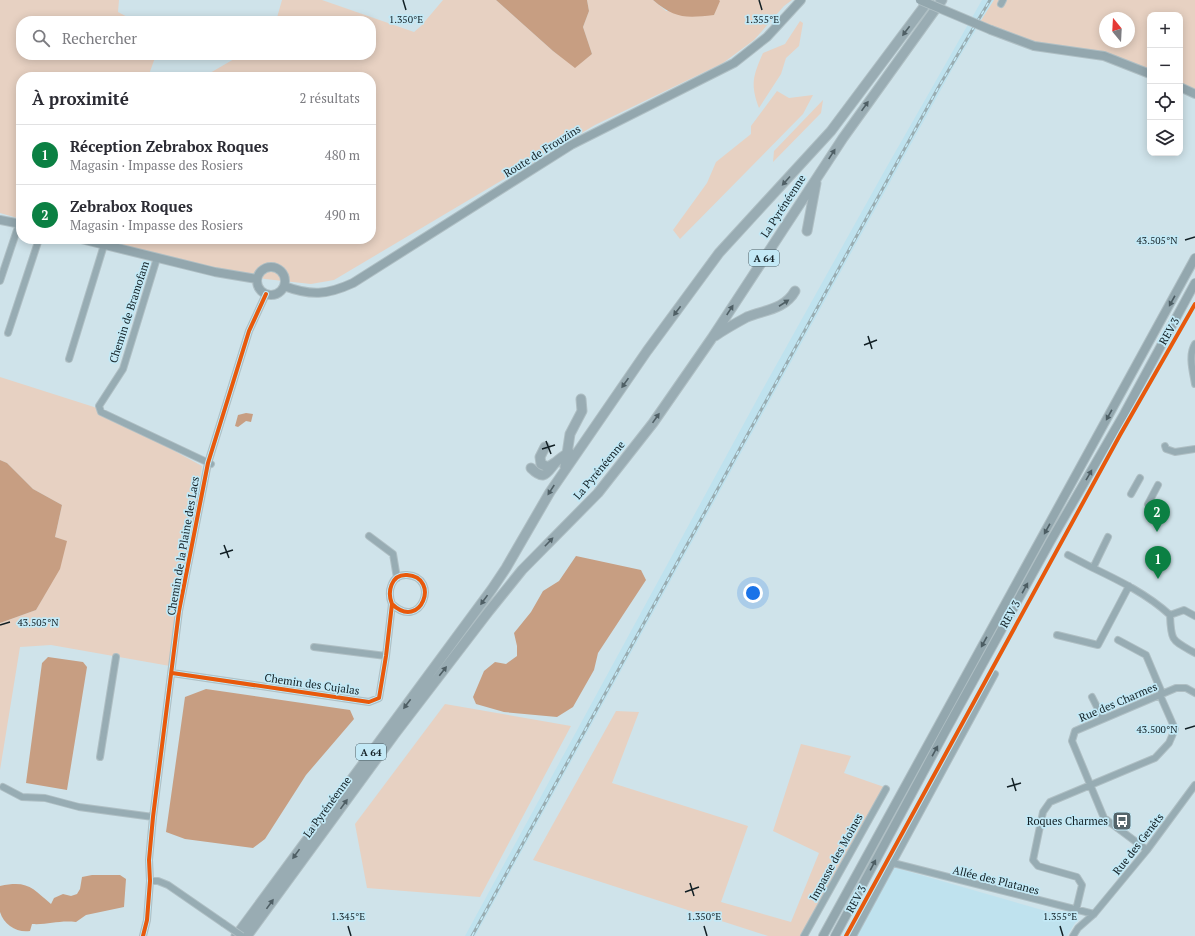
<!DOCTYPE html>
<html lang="fr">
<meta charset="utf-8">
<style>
body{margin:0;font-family:"PT Serif",serif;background:#f7f7f7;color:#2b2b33}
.controls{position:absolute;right:12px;top:12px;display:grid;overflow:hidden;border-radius:8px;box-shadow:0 2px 10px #0003}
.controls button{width:36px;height:36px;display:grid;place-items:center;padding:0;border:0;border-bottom:1px solid #e1e1e2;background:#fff;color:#2b2b33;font:20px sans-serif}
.compass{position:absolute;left:1099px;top:12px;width:36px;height:36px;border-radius:50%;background:#fff;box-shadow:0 2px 10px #0003;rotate:342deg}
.you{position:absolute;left:753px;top:593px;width:14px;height:14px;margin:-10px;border:3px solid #fff;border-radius:50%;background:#1a73e8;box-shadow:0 0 0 6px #1a73e833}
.badge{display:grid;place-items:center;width:26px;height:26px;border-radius:50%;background:#0b8043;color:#fff;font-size:13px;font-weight:700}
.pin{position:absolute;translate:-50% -33px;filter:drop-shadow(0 1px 2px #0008)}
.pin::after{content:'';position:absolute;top:21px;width:14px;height:12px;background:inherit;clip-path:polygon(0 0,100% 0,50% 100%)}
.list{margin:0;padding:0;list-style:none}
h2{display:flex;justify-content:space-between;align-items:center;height:52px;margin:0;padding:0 16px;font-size:17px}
h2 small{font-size:13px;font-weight:400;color:#7c7c81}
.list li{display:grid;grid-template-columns:26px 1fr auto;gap:12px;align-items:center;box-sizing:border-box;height:60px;padding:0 16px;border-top:1px solid #e1e1e2}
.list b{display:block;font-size:15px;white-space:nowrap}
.list p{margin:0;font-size:13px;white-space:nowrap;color:#7c7c81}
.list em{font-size:13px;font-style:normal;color:#7c7c81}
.icon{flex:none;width:22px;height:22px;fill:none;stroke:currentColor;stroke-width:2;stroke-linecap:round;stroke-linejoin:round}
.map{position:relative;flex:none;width:1195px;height:936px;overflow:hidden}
.search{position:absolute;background:#fff;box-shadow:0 2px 10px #0003;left:16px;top:16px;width:360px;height:44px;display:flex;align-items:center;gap:10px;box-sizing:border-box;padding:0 14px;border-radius:16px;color:#7c7c81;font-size:15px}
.panel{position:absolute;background:#fff;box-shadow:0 2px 10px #0003;left:16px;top:72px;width:360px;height:172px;border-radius:16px}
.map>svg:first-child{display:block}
.built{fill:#bfe2ee}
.green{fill:#e7d1c2;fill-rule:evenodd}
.water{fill:#c79e82}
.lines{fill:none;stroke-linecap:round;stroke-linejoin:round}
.minor-casing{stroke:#afbfc4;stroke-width:8}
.major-casing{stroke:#afbfc4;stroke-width:10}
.highway-casing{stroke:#afbfc4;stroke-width:11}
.minor{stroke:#97acb3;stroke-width:6}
.major{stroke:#93a7ae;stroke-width:8}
.highway{stroke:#99acb3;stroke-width:9}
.rail-casing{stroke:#98acb1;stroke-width:3}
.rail{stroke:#c3e9f6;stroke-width:1.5;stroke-dasharray:4.5;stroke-linecap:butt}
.minor-bridge-casing{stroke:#afbfc4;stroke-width:8;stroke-linecap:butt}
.major-bridge-casing{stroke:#afbfc4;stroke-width:10;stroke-linecap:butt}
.minor-bridge{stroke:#97acb3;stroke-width:6}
.major-bridge{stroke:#93a7ae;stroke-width:8}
.cycleway-casing{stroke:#c3e9f6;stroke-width:6}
.cycleway{stroke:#e8590c;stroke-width:4}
.oneway{fill:#4f5f65}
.oneway2{fill:#4c5d63}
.ticks{fill:none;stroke:#122025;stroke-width:1.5}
.labels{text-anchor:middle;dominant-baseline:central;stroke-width:3.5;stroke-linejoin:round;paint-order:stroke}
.shield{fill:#c3e9f6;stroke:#475c64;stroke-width:1}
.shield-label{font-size:10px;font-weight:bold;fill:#122025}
.street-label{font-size:11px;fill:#122025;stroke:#c3e9f6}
.poi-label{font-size:11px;fill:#122025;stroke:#c3e9f6;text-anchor:end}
.ticks-label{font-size:10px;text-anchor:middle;fill:#122025;stroke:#c3e9f6;stroke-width:3.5;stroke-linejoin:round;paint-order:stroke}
</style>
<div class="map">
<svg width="1195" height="936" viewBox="0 0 1195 936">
<rect width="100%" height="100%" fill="#cfe3ea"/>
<path class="built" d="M982 0H994L954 66 475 936H465L760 394 885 170Z
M893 867 1077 920 1067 936H855Z"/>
<path class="green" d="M0 0H119L118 12 135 21H21V55H156L148 77H21V219L0 213Z
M282 0H322L414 32 421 26 443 0H496L553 51 575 67 592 54 583 27 589 11 587 0H653L666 11 714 15 719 0H792L784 6 754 40 723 63 595 125 334 280 311 284 265 279 91 239H371V77H203L241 55H371V21H276Z
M994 0H1195V90L1180 83V15H1150V70L1127 60 1095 51 1046 45 1024 40 980 22ZM1105 18H1129V42H1105Z
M800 21 803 23 799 46 786 58 781 74 759 108C750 84 753 76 763 53L785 44Z
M777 91 789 98 813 95 803 114 680 239 673 230 707 183 716 162 751 134V126Z
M823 100 821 113 773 162 774 151Z
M0 377 94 407 202 466 170 666 51 645 20 647 0 770V623L36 610 46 592 66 541 55 537 62 505 33 489 7 463 0 460Z
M445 704 571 726 480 897 367 888 355 824Z
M616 711 639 712 612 783 748 826 721 902 791 922 819 853 773 831 801 744 851 756 844 773 887 788 805 936H768L533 860Z"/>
<path class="water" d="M496 0H587L589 11 583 27 592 54 575 68 553 51Z
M653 0H719L720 1 714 15C686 18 675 19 653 0Z
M246 413 253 414 251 422 246 421 238 427 235 426 238 415Z
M0 460 7 463 33 489 62 505 55 537 67 541 60 569 36 610 0 623Z
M576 556 641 570 646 580 598 653 594 670 573 707 557 717 504 712 476 704 473 697 484 671 495 662 506 664 517 656V646L514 633 531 612 543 591 559 581Z
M48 657 83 662 87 667 67 790 26 783 42 663Z
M206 689 350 710 354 719 306 775 265 839 253 848 185 839 166 832 185 697Z
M92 875H120L126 879 124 907 86 915 76 922C59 920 48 925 32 924L30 931C17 933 4 925 0 912 0 904 0 893 0 886 28 880 32 888 51 904L54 898 63 894 71 896 77 894 80 889 82 877Z"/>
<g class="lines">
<defs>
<path id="minor" d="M1001 4 1003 0
M157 258 123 369 99 406 101 412 211 464
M0 281 19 224
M8 333 39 239
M1195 344C1188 355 1193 372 1195 384
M69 359 104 245
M1165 446 1166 449 1175 452 1195 449
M1131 494 1140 478
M1148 504 1158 485
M369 536 393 554 397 578
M1108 537 1093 568C1120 581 1147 594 1170 615 1171 642 1172 640 1195 653
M1068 555 1093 568
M1170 615 1184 610 1195 616
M1057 635 1098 645 1129 586
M1118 640 1146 655 1162 693
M314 647 386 656
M172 673 369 702 379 698 386 656 392 604C387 592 391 574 407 575 441 577 421 632 392 604
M1092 697 1103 719
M100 757 116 657
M3 787 22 797 45 798 79 807 153 817
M1147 850 1104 818 1072 741 1075 731 1176 688H1186L1195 693
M893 863 1094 914
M150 881H158L168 885 223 923
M1076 910 1082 885 1077 877 1038 866 1033 860 1043 812 1050 802 1155 758 1169 743 1175 729 1160 695
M143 936 147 920 150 881 149 860 153 817 179 611 208 463 249 331 266 294
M804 936 886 789
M853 936 995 674
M1073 936 1078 928 1094 914 1147 850 1195 785"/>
<path id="major" d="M991 30 1034 46 1104 56 1150 74
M1180 87 1195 94
M0 220 21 224
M81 239 215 272 257 279
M257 281a14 14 0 1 1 28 0a14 14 0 1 1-28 0Z
M284 286C311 296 327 295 353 283L571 145 734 63 767 37 801 0
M823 936 1195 258
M835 936 945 732 1050 542 1124 414 1195 283"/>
<path id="highway" d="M807 231 816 183
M715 336C725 329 736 323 747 317 765 310 785 309 795 291
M545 447 540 457 541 464 548 467 556 462
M565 467 570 434 582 411 581 399
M531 468C545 482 547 472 556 462 560 458 565 455 569 452
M236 936 492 589 506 568 550 492 647 351 719 253 831 131 929 0
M247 936 394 735 489 611 522 570 598 493 653 423 712 338 843 138 942 0"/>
</defs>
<use href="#minor" class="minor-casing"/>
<use href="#major" class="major-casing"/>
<use href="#highway" class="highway-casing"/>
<use href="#minor" class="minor"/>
<use href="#major" class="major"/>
<use href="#highway" class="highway"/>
<defs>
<path id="rail" d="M472 936 938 88 990 0"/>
</defs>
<use href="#rail" class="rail-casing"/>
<use href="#rail" class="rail"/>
<defs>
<path id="minor-bridge" d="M223 923 242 936"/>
<path id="major-bridge" d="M920 0 991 30"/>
</defs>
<use href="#minor-bridge" class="minor-bridge-casing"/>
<use href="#major-bridge" class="major-bridge-casing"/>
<use href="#minor-bridge" class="minor-bridge"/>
<use href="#major-bridge" class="major-bridge"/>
<defs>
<path id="cycleway" d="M172 673 369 702 379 698 386 656 392 604C387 592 391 574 407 575 441 577 421 632 392 604
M143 936 147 920 150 881 149 860 153 817 179 611 208 463 249 331 266 294
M846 936 1120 435 1195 304"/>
</defs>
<use href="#cycleway" class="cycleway-casing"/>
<use href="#cycleway" class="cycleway"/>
</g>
<defs><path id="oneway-solid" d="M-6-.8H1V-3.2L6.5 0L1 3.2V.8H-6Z"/></defs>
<g class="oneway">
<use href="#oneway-solid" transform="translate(906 31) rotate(127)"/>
<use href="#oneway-solid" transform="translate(865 106) rotate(-55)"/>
<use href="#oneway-solid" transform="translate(832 154) rotate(-57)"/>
<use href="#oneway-solid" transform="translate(786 181) rotate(132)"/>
<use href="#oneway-solid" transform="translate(784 303) rotate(-33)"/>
<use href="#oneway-solid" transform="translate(730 310) rotate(-57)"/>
<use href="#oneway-solid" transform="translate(677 311) rotate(127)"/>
<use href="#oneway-solid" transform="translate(625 383) rotate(125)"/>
<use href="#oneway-solid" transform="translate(656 418) rotate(-55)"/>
<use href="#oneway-solid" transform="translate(551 490) rotate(123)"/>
<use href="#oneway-solid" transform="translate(549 542) rotate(-46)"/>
<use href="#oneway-solid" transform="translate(484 600) rotate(126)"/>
<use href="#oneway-solid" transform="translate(443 671) rotate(-52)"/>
<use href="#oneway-solid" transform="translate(407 704) rotate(127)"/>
<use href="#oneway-solid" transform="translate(344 804) rotate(-54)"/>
<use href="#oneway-solid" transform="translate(296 854) rotate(126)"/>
<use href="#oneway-solid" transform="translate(270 904) rotate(-54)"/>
</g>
<g class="oneway2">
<use href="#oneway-solid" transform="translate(1172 301) rotate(119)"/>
<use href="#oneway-solid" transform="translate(1109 415) rotate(119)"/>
<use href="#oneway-solid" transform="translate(1089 475) rotate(-60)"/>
<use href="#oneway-solid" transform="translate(1047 529) rotate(119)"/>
<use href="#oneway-solid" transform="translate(1025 588) rotate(-61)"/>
<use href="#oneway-solid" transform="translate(984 642) rotate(119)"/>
<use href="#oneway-solid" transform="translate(935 751) rotate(-61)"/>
<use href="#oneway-solid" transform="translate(873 865) rotate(-62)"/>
</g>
<path class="ticks" d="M403 0 406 10M759 0 762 10M1185 240 1195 237M868 336 872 349M864 345 877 340M546 441 551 454M542 449 555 445M224 545 229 558M220 554 233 550M0 625 10 622M1185 729 1195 726M1012 778 1016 791M1007 787 1021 783M690 883 694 896M685 892 699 887M348 926 351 936M704 926 707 936M1060 926 1063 936"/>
<defs>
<symbol id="bus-square" viewBox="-11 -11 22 22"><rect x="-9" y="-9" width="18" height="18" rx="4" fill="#54646a" stroke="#c3e9f6"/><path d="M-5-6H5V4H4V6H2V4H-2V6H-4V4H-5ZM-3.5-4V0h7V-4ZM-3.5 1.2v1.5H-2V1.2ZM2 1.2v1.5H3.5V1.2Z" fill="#fff"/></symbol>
</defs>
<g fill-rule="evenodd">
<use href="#bus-square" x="1111" y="810" width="22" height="22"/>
</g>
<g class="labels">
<g class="shield">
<rect x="749" y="250" width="30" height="16" rx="3"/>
<rect x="356" y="744" width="30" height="16" rx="3"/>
</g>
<g class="shield-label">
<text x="764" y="258">A 64</text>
<text x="371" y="752">A 64</text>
</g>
<g class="street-label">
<text transform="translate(542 151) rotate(-32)">Route de Frouzins</text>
<text transform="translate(783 206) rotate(-57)">La Pyrénéenne</text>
<text transform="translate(129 312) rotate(-72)">Chemin de Bramofam</text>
<text transform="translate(1169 331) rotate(-60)">REV 3</text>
<text transform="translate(599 470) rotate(-50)">La Pyrénéenne</text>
<text transform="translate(183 546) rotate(-80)">Chemin de la Plaine des Lacs</text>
<text transform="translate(1010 614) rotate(-61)">REV 3</text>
<text transform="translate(312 684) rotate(8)">Chemin des Cujalas</text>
<text transform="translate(1118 702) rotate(-23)">Rue des Charmes</text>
<text transform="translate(327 807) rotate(-54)">La Pyrénéenne</text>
<text transform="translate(1138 844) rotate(-52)">Rue des Genêts</text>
<text transform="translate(836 857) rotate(-61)">Impasse des Moines</text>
<text transform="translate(996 880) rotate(14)">Allée des Platanes</text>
<text transform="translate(856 899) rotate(-61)">REV 3</text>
</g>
<g class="poi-label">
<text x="1108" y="821">Roques Charmes</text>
</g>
</g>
<g class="ticks-label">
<text x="406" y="23">1.350°E</text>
<text x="762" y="23">1.355°E</text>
<text x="1157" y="244">43.505°N</text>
<text x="38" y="626">43.505°N</text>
<text x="1157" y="733">43.500°N</text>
<text x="348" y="920">1.345°E</text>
<text x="704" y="920">1.350°E</text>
<text x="1060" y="920">1.355°E</text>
</g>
</svg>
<div class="controls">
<button>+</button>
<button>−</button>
<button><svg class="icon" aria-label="locate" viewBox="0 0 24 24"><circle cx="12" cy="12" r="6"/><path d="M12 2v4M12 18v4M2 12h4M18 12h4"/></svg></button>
<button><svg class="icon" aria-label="layers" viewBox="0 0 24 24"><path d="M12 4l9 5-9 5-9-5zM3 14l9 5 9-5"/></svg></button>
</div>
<svg class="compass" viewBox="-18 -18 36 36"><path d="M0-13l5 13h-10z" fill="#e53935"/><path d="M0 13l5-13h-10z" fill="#7c7c81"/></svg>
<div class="you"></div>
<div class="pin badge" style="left:1158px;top:579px">1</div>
<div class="pin badge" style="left:1157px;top:532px">2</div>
<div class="search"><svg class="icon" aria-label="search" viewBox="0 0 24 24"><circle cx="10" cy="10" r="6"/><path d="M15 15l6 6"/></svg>Rechercher</div>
<section class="panel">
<h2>À proximité<small>2 résultats</small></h2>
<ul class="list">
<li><span class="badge">1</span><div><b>Réception Zebrabox Roques</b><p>Magasin · Impasse des Rosiers</p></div><em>480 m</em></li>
<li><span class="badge">2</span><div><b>Zebrabox Roques</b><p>Magasin · Impasse des Rosiers</p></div><em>490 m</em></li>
</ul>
</section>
</div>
